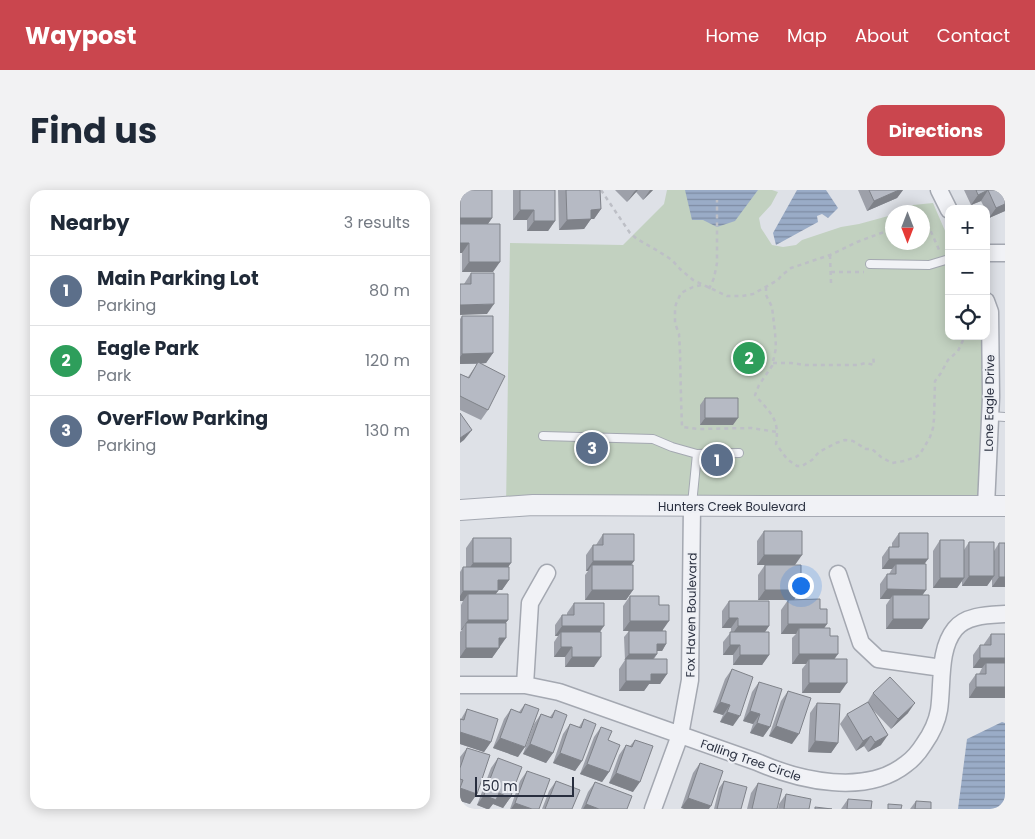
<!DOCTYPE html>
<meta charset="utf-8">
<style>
body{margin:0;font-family:Poppins,sans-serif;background:#f2f2f3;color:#1f2937}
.controls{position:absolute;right:15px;top:15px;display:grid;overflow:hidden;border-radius:10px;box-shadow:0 2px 12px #0003}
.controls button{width:45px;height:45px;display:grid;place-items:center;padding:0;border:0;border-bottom:1px solid #e0e1e3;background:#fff;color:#1f2937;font:25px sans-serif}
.compass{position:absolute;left:425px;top:15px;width:45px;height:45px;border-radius:50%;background:#fff;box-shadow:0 2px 12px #0003;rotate:180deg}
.scale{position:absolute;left:15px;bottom:12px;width:99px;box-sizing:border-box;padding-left:5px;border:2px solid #282e3e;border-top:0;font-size:14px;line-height:18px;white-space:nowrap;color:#282e3e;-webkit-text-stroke:4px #eef0f5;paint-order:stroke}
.you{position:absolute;left:340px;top:395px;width:18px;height:18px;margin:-12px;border:4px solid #fff;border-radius:50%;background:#1a73e8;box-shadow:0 0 0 8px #1a73e833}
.badge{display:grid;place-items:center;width:32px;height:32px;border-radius:50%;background:#ca464e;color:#fff;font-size:16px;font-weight:700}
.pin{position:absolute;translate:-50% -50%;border:2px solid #fff;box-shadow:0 1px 5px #0006}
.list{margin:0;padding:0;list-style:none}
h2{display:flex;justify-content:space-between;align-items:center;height:65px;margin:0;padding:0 20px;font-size:21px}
h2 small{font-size:16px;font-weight:400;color:#747a83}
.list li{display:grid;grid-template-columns:32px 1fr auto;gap:15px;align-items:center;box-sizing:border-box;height:70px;padding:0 20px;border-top:1px solid #e0e1e3}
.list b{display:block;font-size:19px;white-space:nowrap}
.list p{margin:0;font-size:16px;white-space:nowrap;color:#747a83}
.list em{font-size:16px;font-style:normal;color:#747a83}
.icon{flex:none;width:28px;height:28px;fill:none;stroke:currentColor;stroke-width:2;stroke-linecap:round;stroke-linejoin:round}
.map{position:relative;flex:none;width:545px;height:619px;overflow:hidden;border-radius:15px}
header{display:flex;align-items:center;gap:30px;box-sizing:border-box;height:70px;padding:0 25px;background:#ca464e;color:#fff}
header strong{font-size:24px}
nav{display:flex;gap:28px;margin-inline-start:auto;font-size:18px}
.intro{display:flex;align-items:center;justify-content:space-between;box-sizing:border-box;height:120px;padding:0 30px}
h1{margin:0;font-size:35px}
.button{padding:12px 22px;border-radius:15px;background:#ca464e;color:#fff;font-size:18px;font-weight:700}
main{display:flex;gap:30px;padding:0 30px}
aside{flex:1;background:#fff;border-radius:15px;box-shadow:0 2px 12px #0003}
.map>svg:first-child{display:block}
.park{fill:#c2d1c0}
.water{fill:url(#water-rules)}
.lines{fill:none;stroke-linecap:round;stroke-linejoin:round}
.service-casing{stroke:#a4a8b1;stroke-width:10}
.minor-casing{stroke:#a4a8b1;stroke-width:19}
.tertiary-casing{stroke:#a4a8b1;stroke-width:22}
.path{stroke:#bdbfc6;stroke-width:2.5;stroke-dasharray:4 4;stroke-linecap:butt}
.service{stroke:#f1f2f6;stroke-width:8}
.minor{stroke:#f1f2f6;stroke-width:16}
.tertiary{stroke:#f1f2f6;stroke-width:20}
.wall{fill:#9da0a9}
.shaded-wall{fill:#7f8289}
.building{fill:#b6bac4;stroke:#7f8289}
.labels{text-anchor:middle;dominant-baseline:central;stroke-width:4.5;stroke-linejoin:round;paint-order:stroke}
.street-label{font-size:12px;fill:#282e3e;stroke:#eef0f5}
</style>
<header>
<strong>Waypost</strong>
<nav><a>Home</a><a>Map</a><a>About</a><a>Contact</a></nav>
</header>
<div class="intro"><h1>Find us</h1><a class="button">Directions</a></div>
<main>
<aside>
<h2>Nearby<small>3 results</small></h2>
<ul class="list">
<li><span class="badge" style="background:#5c6f8a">1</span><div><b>Main Parking Lot</b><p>Parking</p></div><em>80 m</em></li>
<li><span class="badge" style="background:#2e9e5b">2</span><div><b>Eagle Park</b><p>Park</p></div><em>120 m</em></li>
<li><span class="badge" style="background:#5c6f8a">3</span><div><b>OverFlow Parking</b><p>Parking</p></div><em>130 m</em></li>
</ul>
</aside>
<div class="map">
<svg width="545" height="619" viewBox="0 0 545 619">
<defs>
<pattern id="water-rules" width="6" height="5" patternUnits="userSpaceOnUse" patternTransform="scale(1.25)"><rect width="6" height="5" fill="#9aacc7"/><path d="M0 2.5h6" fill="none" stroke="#7e8ca3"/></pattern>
</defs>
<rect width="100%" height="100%" fill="#dee1e7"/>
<path class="park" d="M207 0H312L318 2 311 15 299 28 301 38 312 55 323 57 336 55 342 50 381 37 399 34 432 25V52H462V22H437L453 15 473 13 489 50V146H526V316L46 317 50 53 163 55 204 14Z"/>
<path class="water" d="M225 0H298L275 31 257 37 243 30H232Z
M337 0H366L378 18 368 28 362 24 357 26 358 32 316 55 313 43Z
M542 532 545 533V619H498L507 549Z"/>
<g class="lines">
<defs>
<path id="service" d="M410 74 469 75 489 69
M530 226 545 227
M83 246 193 249 212 257 237 264 232 314
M237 264 279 263"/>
<path id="minor" d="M479 0 489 20
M526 63H545
M526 316 531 207 530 122 526 111
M378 384 401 453 418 469 482 478
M0 495H65L99 502 297 572C340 591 406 606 446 574 453 569 459 562 464 554 471 544 477 532 479 520 483 494 478 460 495 439 506 425 529 425 545 424
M65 495 70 413 87 383
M193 619 220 545 230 490 232 316"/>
<path id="tertiary" d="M0 320 73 315 327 316H545"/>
</defs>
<use href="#service" class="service-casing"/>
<use href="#minor" class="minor-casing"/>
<use href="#tertiary" class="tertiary-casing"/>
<path class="path" d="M141 0 170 43 177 49 198 61 212 70 220 79 233 90 267 106H282L293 104 318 90 321 86 331 78 370 65 397 52 432 39
M462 28 468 35 480 62
M370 65 371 93
M371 82H404
M241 95 233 97 221 103 216 114 215 118V133L219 144 220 162 221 208 222 237 239 239 291 238 317 242
M306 97V105L312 117 315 142 316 158 312 176 299 195 295 205C310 223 320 228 316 254L327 269 337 276H342L352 270 359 262 376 253 385 250 393 251 406 259H412L421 267 432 273 444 271 456 267 460 264 466 254 470 247 473 238 474 229 475 191 481 183 488 170 498 161 505 146
M249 99 254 88 257 73V10
M313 173H331L345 175H398L406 173 414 175 413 165"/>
<use href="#service" class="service"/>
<use href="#minor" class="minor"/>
<use href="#tertiary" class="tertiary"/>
</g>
<path class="wall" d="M0 0 32 28 28 34 33 82H2V63H0Z
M53 0H95V31L88 41H67V30H53Z
M98 0H140L141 19 134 29H131L124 39 99 40Z
M155 0H193L183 10 176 2 167 12Z
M398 0H443L437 8 407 21Z
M504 0H545V21L529 28 526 22V19H525L521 11 511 15Z
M11 83 27 124 4 94Z
M2 126 33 163 26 173 20 174 28 220 21 230 0 220V184L8 187 17 174H0V129Z
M245 208 273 235H240V215Z
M304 341 335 375 334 410 360 419 367 434 364 438 370 446 380 503H342V479L346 474H332V448L336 444H321V420L328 410H298V385L305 375H297V351Z
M439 343 465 374 466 400 462 405V439H426V415L430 409H420V394L427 384H429L432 379H422V367L429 357H432V353Z
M143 344 174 371 171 375 173 400 166 410H125V385L128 381H126V365L133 355H136Z
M13 348 49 377V390L42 400H38L35 404 48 430 45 433 39 458 32 468H0V442L2 440H1V415L3 411H0V382L3 377H6V358Z
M480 350 504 360 509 352 534 361 539 353 545 397H532V389L527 396H502V391L497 398H473V361Z
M170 406 199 415 203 441 206 454 202 461H197V464L194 469 207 484 200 494H189L184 501H159V479L165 470 164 447 169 441H163V416Z
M269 411 309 436 305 442 309 465 302 475H273V465H263V452L271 442V438H262V421Z
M114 413 140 442 134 477H105V467H94V452L98 446H95V435L102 425H107V423Z
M531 444 545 508H509V494L516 484H519L522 478H513V465L520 455H524V454Z
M272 479 273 536 260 532 263 525 253 522 265 489Z
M299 492 310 537 303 547 290 543 293 534 283 531 292 502Z
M328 501 332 554 309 546 321 511Z
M413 503 448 523 431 539 413 520 421 555 408 562 404 556 396 561 380 534 387 524 407 513Z
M357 513 378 553 371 563 348 562 350 523Z
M65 514 58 567 33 558 44 529 51 519 59 522Z
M7 519 31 552 24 562 0 554 1 529Z
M95 520 93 563 86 573 63 564 74 534 81 524 90 527Z
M124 529 122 571 115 581 93 573 103 544 110 534 119 537Z
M141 537 148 550 149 582 142 592 120 584 134 547Z
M175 550 173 602 149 593 159 565 166 555 170 556Z
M7 558 10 614 0 611V567Z
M38 568 50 608 43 618 33 614 29 619H27L17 615 31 578Z
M240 573 251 616 221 618 233 583Z
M67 581 79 619H50L60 591Z
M96 591 112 619H82L89 601Z
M264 591 281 619H254L259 598Z
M135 592 167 619H121L128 602Z
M298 593 317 619H287L291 603Z
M326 604 349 619H318L319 614Z
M388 609 411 619H381Z
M456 611 471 619H450Z"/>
<path class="shaded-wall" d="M176 0H178L167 12 174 2Z
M190 0H193L183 10Z
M439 0H443L437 8 407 21 414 11Z
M528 0 521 11 511 15 518 5Z
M545 14V21L529 28 536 18Z
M141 19 134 29H131L124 39 99 40 107 30 131 20Z
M60 20H74L67 30H53Z
M0 28H32L25 38H0Z
M74 31H95L88 41H67Z
M0 53H9L2 63H0Z
M9 72H40L33 82H2Z
M34 114 27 124 0 125V115Z
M33 163 26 173 0 174V167L2 164Z
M245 228H278L273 235H240Z
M12 240 4 250 0 253V248Z
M304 365H342L335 375H297Z
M429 369H468L461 379 436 374 432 379H422Z
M133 371H174L167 381 132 375 128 381H126Z
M13 373H51L44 383H6Z
M509 386H534L527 396H502Z
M539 387H545V397H532Z
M480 388H504L497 398H473Z
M38 390H49L42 400H31Z
M427 399 466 400 459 410 433 405 430 409H420Z
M132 400H173L166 410H125Z
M305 400H341L334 410H298Z
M3 401H38L31 411 8 404 3 411H0V406Z
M269 428H278L271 438H262Z
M433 429H469L462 439H426Z
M8 430H48L41 440 6 433 2 440H1Z
M170 431H209L202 441H163Z
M328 434H367L360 444 339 438 336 444H321Z
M102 436H144L137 446 101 442 98 446H95Z
M278 436H309L302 446H271Z
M39 448H46L39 458Z
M197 454H206L202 461H192Z
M270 455H280L273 465H263Z
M101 457H112L105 467H94Z
M6 458H39L32 468H0V467Z
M169 464H197L192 470 166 469 164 470Z
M339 464H378L371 474 349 469 346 474H332Z
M280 465H309L302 475H273Z
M112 467H141L134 477H105Z
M520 468H545V478L526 473 522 478H513Z
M191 484H207L200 494H189L184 501H159L166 491Z
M349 493H387L380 503H342Z
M516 497H545V508H509Z
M260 512 270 515 263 525 253 522Z
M455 513 448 523 431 539 438 529Z
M290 521 300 524 293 534 283 531Z
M267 522 280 526 273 536 260 532Z
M297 533 310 537 303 547 290 543Z
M316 536 339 544 332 554 309 546Z
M0 542 31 552 24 562 0 554Z
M428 545 421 555 408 562 415 552Z
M411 546 404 556 396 561 403 551Z
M40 548 65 557 58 567 33 558Z
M355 551 378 553 371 563 348 562Z
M70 554 93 563 86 573 63 564Z
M100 563 122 571 115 581 93 573Z
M127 574 149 582 142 592 120 584Z
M156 583 180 592 173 602 149 593Z
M0 598 17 604 10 614 0 611Z
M39 603 50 608 43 618 33 614 29 619H27L17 615 24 605Z
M228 608 251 616 249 619H224L221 618Z
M55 613 72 619H51Z
M126 614 139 619H123Z"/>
<path class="building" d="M0 0H32V28H0Z
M60 0H95V31H74V20H60Z
M106 0H140L141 19 131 20V29L107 30Z
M409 0H439L414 11Z
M516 0H545V14L536 18 528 0 518 5Z
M0 34H40V72H9V53H0Z
M11 83H34V114L0 115V94H11Z
M2 126H33V163L2 164Z
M18 172 45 186 28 220 0 206V184L9 188Z
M245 208H278V228H245Z
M0 223 12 240 0 248Z
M304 341H342V365H304Z
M439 343H468V369H429V357H439Z
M143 344H174V371H133V355H143Z
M13 348H51V373H13Z
M480 350H504V388H480Z
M509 352H534V386H509Z
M539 353H545V387H539Z
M436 374H466V400L427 399V384H436Z
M132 375H173V400H132Z
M305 375H341V400H305Z
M3 377H49V390H38V401H3Z
M8 404H48V430H8Z
M433 405H469V429H433Z
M170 406H199V415H209V431H170Z
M360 409V419H367V434H328V410Z
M269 411H309V436H278V428H269Z
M114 413H144V436H102V425H114Z
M6 433H46V448H39V458H6Z
M339 438H370V446H378V464H339Z
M169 441H206V454H197V464H169Z
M101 442H141V467H112V457H101Z
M270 442H309V465H280V455H270Z
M531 444H545V468H520V455H531Z
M166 469H207V484H191V491H166Z
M349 469H387V493H349Z
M526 473H545V497H516V484H526Z
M272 479 293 487 280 526 267 522 270 515 260 512Z
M430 487 455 513 438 529 413 503Z
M299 492 322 499 310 537 297 533 300 524 290 521Z
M328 501 351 508 339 544 316 536Z
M408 512 428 545 415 552 411 546 403 551 387 524Z
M357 513 380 514 378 553 355 551Z
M65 514 79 519 65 557 40 548 51 519 61 523Z
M7 519 38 529 31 552 0 542V529L4 530Z
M95 520 107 525 93 563 70 554 81 524 92 528Z
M124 529 136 534 122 571 100 563 110 534 121 538Z
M141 537 152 541 148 550 160 555 149 582 127 574Z
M175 550 193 556 180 592 156 583 166 555 172 557Z
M7 558 30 565 17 604 0 598 3 590 0 589V578Z
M38 568 62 577 50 608 39 603 36 610 24 605Z
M240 573 263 581 251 616 228 608Z
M67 581 90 589 79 619H72L55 613Z
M96 591 120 600 112 619H85Z
M264 591 287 597 281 619H257Z
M135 592 172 606 167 619H139L126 614Z
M298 593 322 599 317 619H292Z
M326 604 351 609 349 619H324Z
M388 609 412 611 411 619H387Z
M456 611 471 612V619H455Z
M428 614 442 615 441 619H428Z
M355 617 372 619H355Z"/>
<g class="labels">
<g class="street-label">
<text transform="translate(529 213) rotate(-89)">Lone Eagle Drive</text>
<text x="272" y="316">Hunters Creek Boulevard</text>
<text transform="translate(231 425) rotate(-89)">Fox Haven Boulevard</text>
<text transform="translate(291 570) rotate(19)">Falling Tree Circle</text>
</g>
</g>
</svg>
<div class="controls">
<button>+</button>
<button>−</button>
<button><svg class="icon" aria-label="locate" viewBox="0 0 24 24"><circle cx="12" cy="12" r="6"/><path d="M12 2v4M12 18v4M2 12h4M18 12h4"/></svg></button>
</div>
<svg class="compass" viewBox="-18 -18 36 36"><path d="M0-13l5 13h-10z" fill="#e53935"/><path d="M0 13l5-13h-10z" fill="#747a83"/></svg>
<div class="scale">50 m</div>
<div class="you"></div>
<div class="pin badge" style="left:257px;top:270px;background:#5c6f8a">1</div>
<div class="pin badge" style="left:289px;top:168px;background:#2e9e5b">2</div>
<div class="pin badge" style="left:132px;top:258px;background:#5c6f8a">3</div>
</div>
</main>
